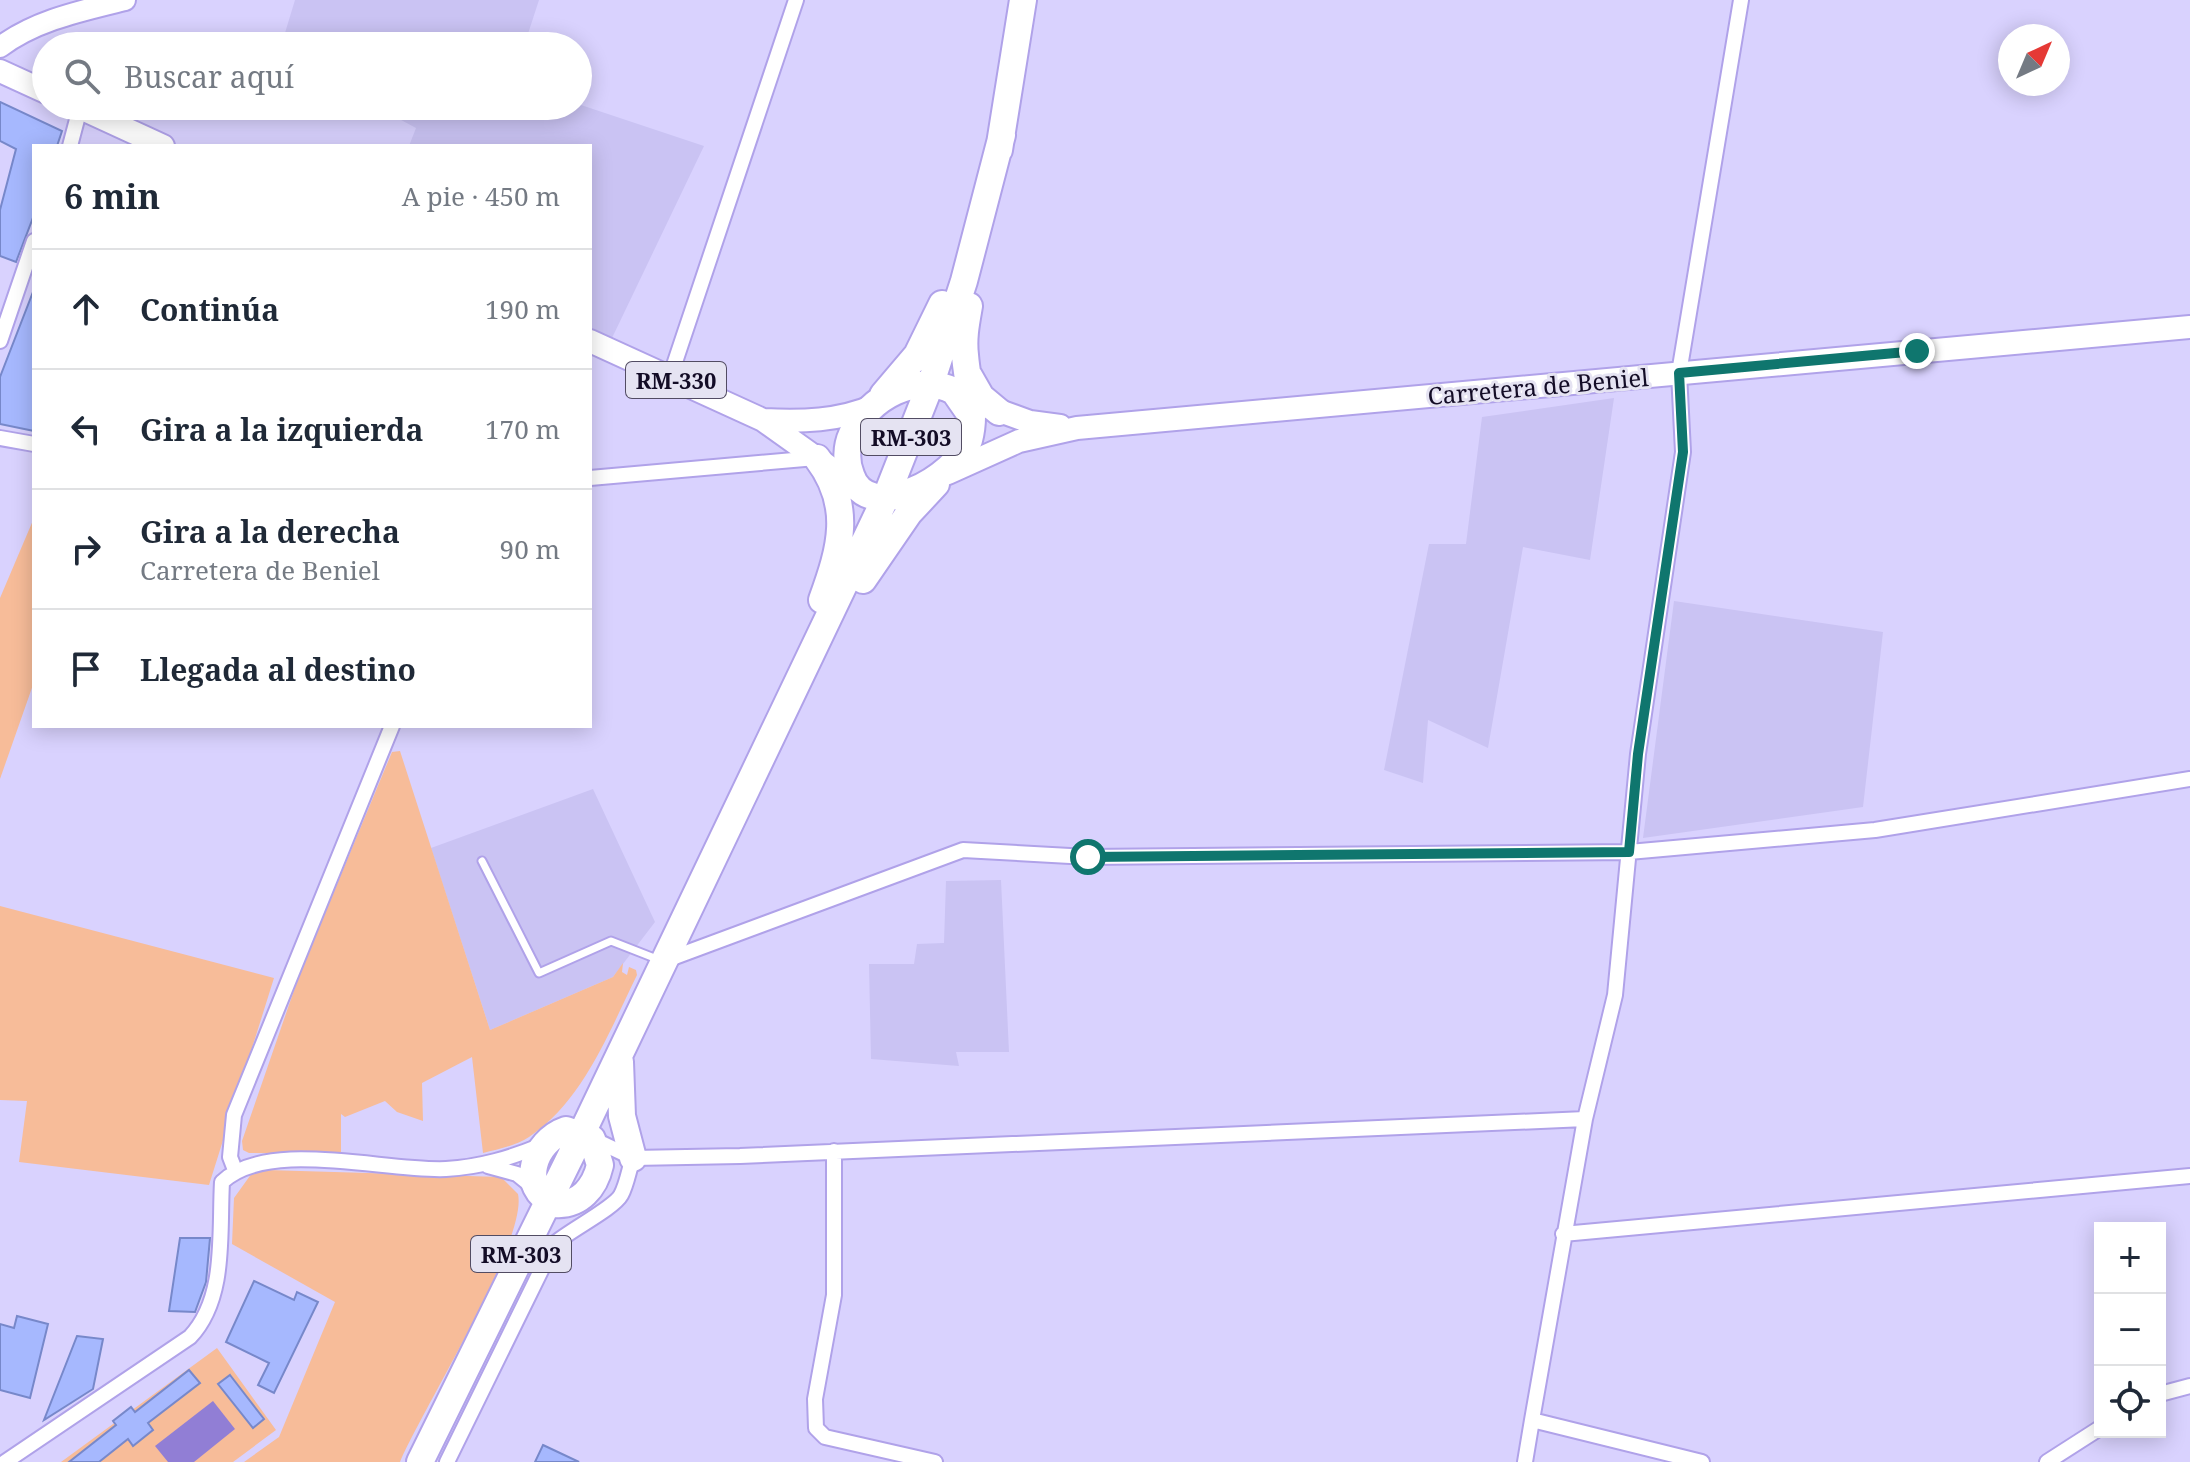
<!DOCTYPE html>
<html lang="es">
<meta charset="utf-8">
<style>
body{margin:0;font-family:"Noto Serif",serif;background:#f2f2f3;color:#1f2937}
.controls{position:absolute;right:24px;bottom:24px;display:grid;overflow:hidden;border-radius:0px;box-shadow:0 4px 20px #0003}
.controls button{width:72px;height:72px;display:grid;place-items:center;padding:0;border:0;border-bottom:2px solid #e0e1e3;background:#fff;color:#1f2937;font:40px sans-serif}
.compass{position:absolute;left:1998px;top:24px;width:72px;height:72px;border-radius:50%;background:#fff;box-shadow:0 4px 20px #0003;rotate:44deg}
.stop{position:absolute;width:24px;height:24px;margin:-18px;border:6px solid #0f766e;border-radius:50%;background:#fff}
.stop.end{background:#0f766e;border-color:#fff;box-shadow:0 2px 8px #0008}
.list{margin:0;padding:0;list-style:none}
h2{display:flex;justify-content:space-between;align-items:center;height:104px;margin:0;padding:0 32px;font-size:34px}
h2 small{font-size:26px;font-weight:400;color:#747a83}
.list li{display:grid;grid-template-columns:52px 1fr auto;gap:24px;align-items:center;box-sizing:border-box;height:120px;padding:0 32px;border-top:2px solid #e0e1e3}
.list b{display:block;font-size:30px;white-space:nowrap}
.list p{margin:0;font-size:26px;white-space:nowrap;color:#747a83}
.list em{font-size:26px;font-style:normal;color:#747a83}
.icon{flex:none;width:44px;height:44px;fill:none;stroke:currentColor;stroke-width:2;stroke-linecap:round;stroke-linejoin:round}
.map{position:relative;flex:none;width:2190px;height:1462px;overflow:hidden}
.search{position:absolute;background:#fff;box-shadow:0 4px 20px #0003;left:32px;top:32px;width:560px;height:88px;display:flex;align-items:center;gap:20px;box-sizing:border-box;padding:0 28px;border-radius:44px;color:#747a83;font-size:30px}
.panel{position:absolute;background:#fff;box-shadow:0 4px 20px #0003;left:32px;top:144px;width:560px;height:584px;border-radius:0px}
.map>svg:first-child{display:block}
.built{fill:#cac3f3}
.green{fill:#f7bc99}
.water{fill:#917ed5}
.building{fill:#a6b8fe;stroke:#7788ca;stroke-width:2}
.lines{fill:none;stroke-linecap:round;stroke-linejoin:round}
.lane-casing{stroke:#b0a2e9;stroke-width:11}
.street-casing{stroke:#b0a2e9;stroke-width:18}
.secondary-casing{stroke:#b0a2e9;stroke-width:24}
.primary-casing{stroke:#b0a2e9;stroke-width:26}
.highway-casing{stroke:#b0a2e9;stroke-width:30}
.lane{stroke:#fff;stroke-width:7}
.street{stroke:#fff;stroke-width:14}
.secondary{stroke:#fff;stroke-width:20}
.primary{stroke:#fff;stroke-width:22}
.highway{stroke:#fff;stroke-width:26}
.route{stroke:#0f766e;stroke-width:10}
.labels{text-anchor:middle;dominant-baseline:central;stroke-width:6;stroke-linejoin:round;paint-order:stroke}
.shield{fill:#e5e3f2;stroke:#524c63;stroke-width:2}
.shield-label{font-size:22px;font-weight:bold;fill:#130c26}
.street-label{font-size:24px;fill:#130c26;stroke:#e5e3f2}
</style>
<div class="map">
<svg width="2190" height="1462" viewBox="0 0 2190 1462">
<rect width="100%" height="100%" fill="#d9d2fe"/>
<path class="built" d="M295 0H539L524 46H281Z
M578 104 704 146 612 338 590 327V146H409L416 128 375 106Z
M1614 398 1590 560 1523 547 1488 748 1428 720 1423 783 1384 770 1429 544H1466L1482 417Z
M1674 601 1883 632 1863 807 1643 838Z
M593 789 655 922 613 977 490 1030 431 848Z
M1001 880 1009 1052H956L959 1066 871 1059 869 964H914L917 944 944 943 946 881Z"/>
<path class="green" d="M34 518V682L0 779V598Z
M400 751 490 1030 613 977 623 963 622 972 627 975 629 967 636 970 637 975C609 1032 583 1101 529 1137 515 1146 498 1149 483 1153L472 1057 422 1083 423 1121 397 1112 385 1101 345 1117 341 1114V1154L249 1153 243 1150 242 1141 300 973 392 752Z
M0 906 274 978 209 1185 19 1162 27 1101 0 1100Z
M267 1170 501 1177 518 1194C528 1240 423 1408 400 1462H244L279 1437 335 1302 232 1244 234 1198 252 1173Z
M217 1348 276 1430 233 1462H61Z"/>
<path class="water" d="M213 1401 235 1429 194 1462H168L155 1446Z"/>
<path class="building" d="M0 102 62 131 57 146H34V215L16 262 0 256V210L16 149 0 141Z
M33 292H34V431L0 424V377Z
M180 1238H210L206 1282 195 1312 169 1311Z
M254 1281 294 1300 297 1292 318 1302 274 1393 258 1385 269 1363 226 1342Z
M17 1316 48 1324 30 1398 0 1390V1324L14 1328Z
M77 1336 103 1339 93 1389 44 1420Z
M189 1370 200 1383 148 1423 153 1430 133 1446 128 1439 99 1462H69L116 1425 113 1421 131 1407 135 1412Z
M230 1375 264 1419 253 1428 218 1384Z
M543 1445 579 1462H535Z"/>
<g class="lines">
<defs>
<path id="lane" d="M482 861 539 973 611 941 657 959"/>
<path id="street" d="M70 146 80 108
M0 341 34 241
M670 377 796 0
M0 438 34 444
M590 478 816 458
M664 961 963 850 1088 857 1629 852 1875 830 2190 779
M1585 1119 1532 1420 1702 1462
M593 1139 633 1158 740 1156 1585 1119 1615 995 1638 754 1683 452 1679 373 1741 0
M834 1151V1295L815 1399 816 1428 825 1437 935 1462
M488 1166 517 1174 533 1187
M235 1170 230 1157 234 1115 392 726
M1563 1234 2190 1176
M2160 1394 2190 1386
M5 1462 190 1337C227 1298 219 1233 222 1182 269 1138 385 1172 446 1169 481 1167 510 1158 542 1145
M447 1462 554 1244C570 1230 614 1208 621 1195 627 1184 629 1169 633 1158
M1525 1462 1532 1420
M2047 1462 2100 1428"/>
<path id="secondary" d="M0 47C36 20 81 11 125 0"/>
<path id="primary" d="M0 71 46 92
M76 106 163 146
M590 341 763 420 829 467
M986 406 1030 422 1060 426
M764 420C801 422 839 421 874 406
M948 473 1019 441 1077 428 2190 327"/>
<path id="highway" d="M999 150 1023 0
M969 306C966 323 963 338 965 355 967 383 977 411 969 440 958 477 868 527 851 475 846 462 846 447 852 434 869 397 916 372 954 391L970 414 971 428
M969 376 981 397 999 412
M883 395 917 355 942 304
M817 458C853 505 841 548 822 600
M863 580 909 513 936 484
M620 1062 622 1116 633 1158
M566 1130 592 1139 600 1165C595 1187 580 1206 555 1204 517 1188 534 1141 566 1130Z
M420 1462 582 1133 886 497 931 383 964 281 1002 135"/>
</defs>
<use href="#lane" class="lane-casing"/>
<use href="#street" class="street-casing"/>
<use href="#secondary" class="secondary-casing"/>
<use href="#primary" class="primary-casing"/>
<use href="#highway" class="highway-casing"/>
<use href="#lane" class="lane"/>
<use href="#street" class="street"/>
<use href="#secondary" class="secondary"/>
<use href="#primary" class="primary"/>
<use href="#highway" class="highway"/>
</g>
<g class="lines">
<path class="route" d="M1088 857 1629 852 1638 754 1683 452 1679 373 1917 351"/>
</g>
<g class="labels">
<g class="shield">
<rect x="626" y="362" width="100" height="36" rx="6"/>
<rect x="861" y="419" width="100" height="36" rx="6"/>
<rect x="471" y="1236" width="100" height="36" rx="6"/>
</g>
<g class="shield-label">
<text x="676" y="380">RM-330</text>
<text x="911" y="437">RM-303</text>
<text x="521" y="1254">RM-303</text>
</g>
<g class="street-label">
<text transform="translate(1538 386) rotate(-5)">Carretera de Beniel</text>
</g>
</g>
</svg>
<div class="controls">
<button>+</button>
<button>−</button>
<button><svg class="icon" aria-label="locate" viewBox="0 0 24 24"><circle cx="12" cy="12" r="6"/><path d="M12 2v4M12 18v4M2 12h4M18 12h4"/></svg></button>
</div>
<svg class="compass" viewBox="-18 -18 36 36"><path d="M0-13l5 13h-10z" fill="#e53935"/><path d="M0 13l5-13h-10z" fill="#747a83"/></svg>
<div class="stop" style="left:1088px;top:857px"></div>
<div class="stop end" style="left:1917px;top:351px"></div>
<div class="search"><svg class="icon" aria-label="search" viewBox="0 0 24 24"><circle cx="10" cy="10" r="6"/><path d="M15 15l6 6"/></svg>Buscar aquí</div>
<section class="panel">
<h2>6 min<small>A pie · 450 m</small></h2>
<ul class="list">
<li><svg class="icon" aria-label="ahead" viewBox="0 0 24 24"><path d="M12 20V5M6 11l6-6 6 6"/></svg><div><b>Continúa</b></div><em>190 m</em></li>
<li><svg class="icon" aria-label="left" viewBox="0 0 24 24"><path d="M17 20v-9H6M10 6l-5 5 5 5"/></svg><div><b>Gira a la izquierda</b></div><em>170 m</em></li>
<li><svg class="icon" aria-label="right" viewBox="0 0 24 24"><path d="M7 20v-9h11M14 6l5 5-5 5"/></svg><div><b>Gira a la derecha</b><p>Carretera de Beniel</p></div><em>90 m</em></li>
<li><svg class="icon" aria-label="arrive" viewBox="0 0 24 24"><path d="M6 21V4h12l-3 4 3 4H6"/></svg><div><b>Llegada al destino</b></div></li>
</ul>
</section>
</div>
